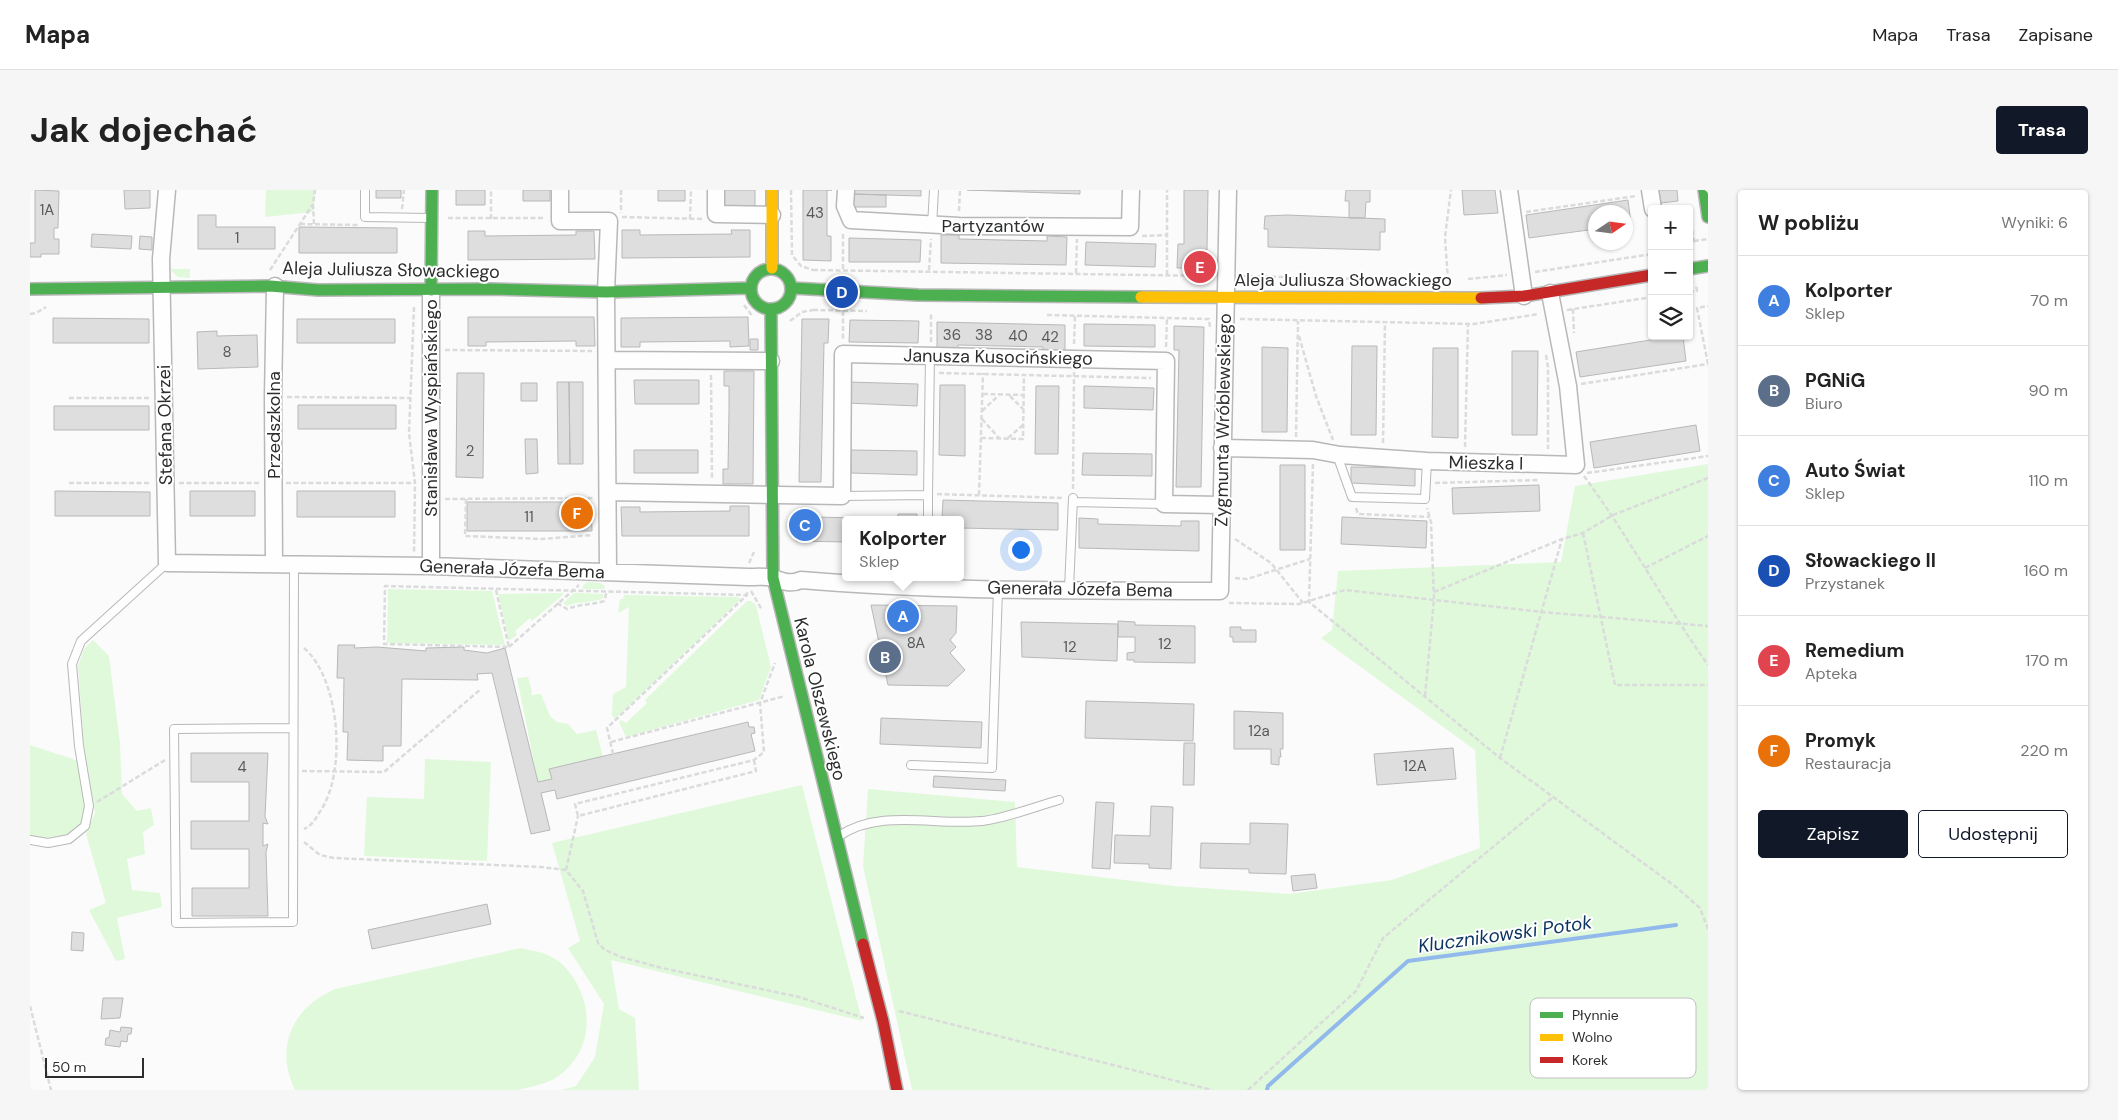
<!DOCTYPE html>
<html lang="pl">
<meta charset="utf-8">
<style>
body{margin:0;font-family:"DM Sans",sans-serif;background:#f6f6f6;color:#222}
.controls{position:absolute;right:15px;top:15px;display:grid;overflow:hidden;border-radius:5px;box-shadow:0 1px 4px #0004}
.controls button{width:45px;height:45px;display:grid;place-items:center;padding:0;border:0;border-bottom:1px solid #e0e0e0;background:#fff;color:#222;font:25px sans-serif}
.compass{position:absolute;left:1558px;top:15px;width:45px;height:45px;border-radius:50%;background:#fff;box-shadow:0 1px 4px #0004;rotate:77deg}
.scale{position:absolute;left:15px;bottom:12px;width:99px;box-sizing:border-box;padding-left:5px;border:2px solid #2c2d2d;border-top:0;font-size:14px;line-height:18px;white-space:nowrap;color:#2c2d2d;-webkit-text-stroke:4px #fff;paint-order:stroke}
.you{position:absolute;left:990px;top:359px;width:18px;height:18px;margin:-12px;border:4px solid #fff;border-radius:50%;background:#1a73e8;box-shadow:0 0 0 8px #1a73e833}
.badge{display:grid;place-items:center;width:32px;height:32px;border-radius:50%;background:#111827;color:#fff;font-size:16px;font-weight:700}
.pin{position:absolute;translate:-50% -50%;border:2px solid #fff;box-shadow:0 1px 5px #0006}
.popup{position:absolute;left:812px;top:326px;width:122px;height:65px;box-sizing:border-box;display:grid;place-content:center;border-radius:5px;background:#fff;filter:drop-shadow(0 1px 4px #0005);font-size:16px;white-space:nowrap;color:#767676}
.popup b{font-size:19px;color:#222}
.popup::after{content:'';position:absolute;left:50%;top:100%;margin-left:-10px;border:10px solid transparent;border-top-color:#fff}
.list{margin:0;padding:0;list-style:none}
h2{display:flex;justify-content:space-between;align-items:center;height:65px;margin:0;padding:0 20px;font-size:21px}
h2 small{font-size:16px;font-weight:400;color:#767676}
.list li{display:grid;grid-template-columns:32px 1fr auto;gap:15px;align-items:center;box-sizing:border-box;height:90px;padding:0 20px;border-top:1px solid #e0e0e0}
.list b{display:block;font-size:19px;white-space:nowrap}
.list p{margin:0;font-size:16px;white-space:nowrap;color:#767676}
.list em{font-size:16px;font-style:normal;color:#767676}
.actions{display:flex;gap:10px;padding:15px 20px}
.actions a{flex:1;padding:11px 0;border:1px solid #111827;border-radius:5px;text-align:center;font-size:18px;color:#111827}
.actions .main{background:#111827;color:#fff}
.icon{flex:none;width:28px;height:28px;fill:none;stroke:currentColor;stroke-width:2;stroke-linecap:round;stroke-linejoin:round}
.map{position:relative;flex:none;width:1678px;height:900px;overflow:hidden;border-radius:5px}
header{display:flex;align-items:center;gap:30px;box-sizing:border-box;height:70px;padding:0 25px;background:#fff;border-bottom:1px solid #e0e0e0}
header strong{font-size:24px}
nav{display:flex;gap:28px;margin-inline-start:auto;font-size:18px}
.intro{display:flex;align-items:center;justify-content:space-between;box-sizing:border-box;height:120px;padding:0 30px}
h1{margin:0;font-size:35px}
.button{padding:12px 22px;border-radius:5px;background:#111827;color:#fff;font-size:18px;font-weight:700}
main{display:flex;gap:30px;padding:0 30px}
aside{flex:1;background:#fff;border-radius:5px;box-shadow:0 1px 4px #0004}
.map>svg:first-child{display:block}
.green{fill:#e0f9db}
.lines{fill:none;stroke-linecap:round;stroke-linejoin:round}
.stream{stroke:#92b9ec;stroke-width:4}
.building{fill:#dedede;stroke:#b8b8b8}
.lane-casing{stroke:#b8b8b8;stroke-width:10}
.street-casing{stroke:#b8b8b8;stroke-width:19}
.fast-casing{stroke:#b8b8b8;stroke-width:14}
.slow-casing{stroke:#b8b8b8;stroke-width:14}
.jam-casing{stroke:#b8b8b8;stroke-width:14}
.path{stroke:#dadbdb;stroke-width:2.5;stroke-dasharray:5 2.5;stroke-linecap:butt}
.lane{stroke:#fefefe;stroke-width:8}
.street{stroke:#fefefe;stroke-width:16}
.fast{stroke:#4caf50;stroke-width:11}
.slow{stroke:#ffc107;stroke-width:11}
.jam{stroke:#c62828;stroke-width:11}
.labels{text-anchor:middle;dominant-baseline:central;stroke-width:4;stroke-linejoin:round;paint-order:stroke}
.number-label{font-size:15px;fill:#585959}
.street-label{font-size:18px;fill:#2c2d2d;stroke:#fff}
.water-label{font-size:19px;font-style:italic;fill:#0e3562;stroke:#fff}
.key{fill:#fff;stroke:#c0c0c0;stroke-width:1}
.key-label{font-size:14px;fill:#2c2d2d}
</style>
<header>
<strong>Mapa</strong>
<nav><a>Mapa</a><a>Trasa</a><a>Zapisane</a></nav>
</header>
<div class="intro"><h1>Jak dojechać</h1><a class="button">Trasa</a></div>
<main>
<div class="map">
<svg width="1678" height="900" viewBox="0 0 1678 900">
<rect width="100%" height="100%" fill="#fbfbfb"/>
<path class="green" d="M236 0H285L283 22 235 27Z
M139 79H160V88L148 87Z
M1678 274V900H882L833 676 838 599 985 612 987 677 1144 696 1259 704 1362 690 1450 658 1445 560 1291 448 1302 440 1308 381 1531 372 1545 296Z
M557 392 570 393 575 396 574 399H553L552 397Z
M358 399 462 401 475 455 357 453Z
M533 403 534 404 502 431 500 428 485 441 487 445 479 451 468 404Z
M544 403H547L574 404 572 409C560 413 548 411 537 416L533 413Z
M594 405 708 407 711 409 585 529 582 525 583 504 596 497 599 417 588 423 590 409H593Z
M717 411H721L726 415 741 477 729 510 596 547 589 532 591 530 596 533 617 513 615 510Z
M63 450 79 466 90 553 92 604 107 621 121 618 124 635 113 642 115 664 97 669 102 700 130 703 132 717 87 728 95 769 86 771 59 720 76 713 56 644 65 623 54 556 48 476 54 459Z
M498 487 502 501 501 505 511 504 520 526 527 532 538 534 547 544 566 540 573 567 520 580 522 589 508 592 487 488Z
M0 555 46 570 56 612 53 633 37 646 0 648Z
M395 569 461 572 457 671 334 666 337 607 394 609Z
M772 595 832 831 581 770 589 819 605 828 609 900H531L546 896 565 867 574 814 538 758 550 751 522 653Z
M491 758C506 761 522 764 533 775 563 805 567 856 531 884 519 894 503 896 488 900H265C244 857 263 817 305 799Z"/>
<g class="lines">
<path class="stream" d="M1237 900 1238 896 1378 771 1646 735"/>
</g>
<path class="building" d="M5 0 29 1 28 38H24V49H29V64H11V67H0V53H5Z
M94 0H120V18L95 19Z
M346 0H371V8H346Z
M426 0H455V15H426Z
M493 0H520V11H493Z
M628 0H655V11H628Z
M694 0H725V16H694Z
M773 0H802H797V46H801V71L773 70Z
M822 0H891V6L822 4Z
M937 0H1050V4Z
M1154 0H1178L1177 60H1175L1174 78H1147L1148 54H1154Z
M1316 0H1340V12H1336L1335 28H1319V11H1315Z
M1432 0H1465L1468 23 1434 25Z
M1629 0H1647L1648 11 1631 13Z
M822 4 856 5V17H822Z
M1598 10 1601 33 1596 34V22H1566V39L1499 48 1496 25Z
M168 25H186V37H245V59H168Z
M1257 25 1355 29V42H1350V60L1238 57V39H1234L1235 26Z
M269 37 367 38V63H269Z
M592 40H610V45L702 44 701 40H720V67L592 68Z
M438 41H455V46L546 45V41H564L565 69 438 70Z
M62 44 102 46 101 59 61 57Z
M911 45H929V49L1017 51V46L1037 47 1036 75 911 73Z
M110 46 122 47V60L109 59Z
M819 48 891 50 890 72H819Z
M1056 52 1126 54 1125 77 1055 75Z
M438 127H564L565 156H546V151L456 152V156H438Z
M718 127 719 156 700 157V151L610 152V157H591V128Z
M23 128 119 129V153H23Z
M267 129H365V153H267Z
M772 129H799L798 153H794L791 292H769Z
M820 130 889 131 888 153 819 152Z
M907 132 1035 135V161L1013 160V157L928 155V159L907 158Z
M1054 134 1125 135V157L1054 156Z
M1144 136 1174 137 1171 297H1146L1149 160H1144Z
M187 141V146L227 145 228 177 168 179 167 142Z
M1645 146H1653L1656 171 1550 187 1546 162Z
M720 149H728V160H720Z
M1322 156H1347L1346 245H1321Z
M1232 157 1258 158 1257 242H1232Z
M1403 158H1428V248L1402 247Z
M1482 161H1508L1507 245H1482Z
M694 181H724L723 294H693V279H698L699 221V196H694Z
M427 183H454L453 288 426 287Z
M604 190H669V214H605Z
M527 192H539L540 274H528Z
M539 192H553V274H540Z
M817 192 888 194 887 216 817 213Z
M491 193H507V211H491Z
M910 195H935V266L909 265Z
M1006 196H1029L1028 264H1005Z
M1054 196 1124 198 1123 220 1054 218Z
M268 215H366V239H268Z
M24 216H119V240H24Z
M1666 235 1670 261 1564 278 1560 252Z
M495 249H507L508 283 496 284Z
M604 260H668V283H604Z
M821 260 887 261V285L821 283Z
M1053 263 1122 264V286L1052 285Z
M1250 275H1275V360H1250Z
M1321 277 1385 278V296L1321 293Z
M1509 295 1510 321 1423 324 1422 298Z
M25 301 120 302V326H25Z
M160 301H225V326H160Z
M267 301H365V327H267Z
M913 310 1028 313V340L930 338V330H912Z
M437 312H561L562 341H437Z
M700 316H719V346H592L591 317H610V322L700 321Z
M767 322H785V327L868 329V324H887V330H816V352L766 351Z
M1312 327 1397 331 1396 358 1311 354Z
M1049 328 1068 329V334L1151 336V331H1169V361L1049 358Z
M841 415 927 416 926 443 920 450 926 457 920 463 935 480 918 496 858 495Z
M1088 431 1105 432V435L1165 436V473L1104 472V470H1097V463L1105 462V447H1088Z
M991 432 1088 434 1087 471 992 467Z
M1200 437H1211V440H1226V452H1203V447H1200Z
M308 455H325L324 458 347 457 396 461V458L434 457V460L457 463 475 458 508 592 522 589 519 579 718 532 719 537H724L725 543 721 544 725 561 527 609 525 600 511 603 520 640 501 644 462 483 447 484 448 490 372 489 371 556H353V571L317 570 318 542H313L314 488H307Z
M1056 511 1164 514 1163 551 1055 548Z
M1204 521 1253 523V559H1250L1251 567H1249V575L1241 574V559H1204Z
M851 528 952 532 951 558 850 554Z
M1154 553H1165L1164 595H1153Z
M1423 558 1426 589 1347 595 1344 564Z
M161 563H238L235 627 238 634 233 633V656L238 654 236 662 238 726H162V698H219V659H161V631H219V592H161Z
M904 586 976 590 975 601 903 597Z
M1066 612 1084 613 1080 679 1062 678Z
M1121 616 1143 617 1141 679 1119 678V674L1084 673 1085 645 1120 646Z
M1220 633 1258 634 1256 684 1219 683V679L1170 678 1171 653 1220 654Z
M1285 684 1287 698 1263 701 1261 686Z
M457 714 461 734 342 759 338 740Z
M42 742 54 743 53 761 41 760Z
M73 808H93L90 828 71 829Z
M91 837 102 838 101 844H98L97 852 91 851 90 857 75 855 76 848H79L80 840 90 842Z"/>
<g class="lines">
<defs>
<path id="lane" d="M335 0V27L400 28
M902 36 904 0
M1307 265 1322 307 1395 309 1397 271
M898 305 900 166
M812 306 898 305V330
M1043 312 1134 314
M1039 399 1043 308
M263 538 144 539 146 733 263 732 264 374
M881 575 962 578 968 399
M809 646C850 618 906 636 952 631 974 629 1007 616 1029 610
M0 650 18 653 39 649 55 636 59 616 49 556 42 474 51 451 137 373"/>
<path id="street" d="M137 0 131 69 137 373 401 376 718 387C726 387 736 386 743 388 753 391 760 395 771 390 910 402 1050 400 1190 401L1198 0
M530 0V31H579L576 102 578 382
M686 0V24L742 25
M816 0 815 16 821 30 929 36 1100 37 1101 0
M1479 0 1494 106
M1620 0 1623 19
M577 170 741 171
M1192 258 1283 260 1310 265 1397 271 1546 275 1538 196 1520 103
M578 302 812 306 813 164 1136 171 1134 314 1191 315
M244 374 243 207 245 96
M401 376V100"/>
<path id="fast" d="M1674 0 1678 27
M721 99a20 20 0 1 1 40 0a20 20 0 1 1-40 0Z
M1659 79 1678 76
M762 98 888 105 1111 107
M0 99 240 96 288 100 460 99 576 102 721 98
M401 100 402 0
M741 119 743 388 833 754"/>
<path id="slow" d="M742 0V78
M1111 107 1451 108"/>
<path id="jam" d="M1451 108 1494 106 1622 85
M833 754 853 831 867 900"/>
</defs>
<use href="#lane" class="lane-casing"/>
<use href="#street" class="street-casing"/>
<use href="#fast" class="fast-casing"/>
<use href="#slow" class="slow-casing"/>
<use href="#jam" class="jam-casing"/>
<path class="path" d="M591 0V23
M761 0 762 65 771 76 783 80V81
M372 19 374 0
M929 21 930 0
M1496 22 1606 6
M592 27 674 29
M418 28H515
M461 29V0
M660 29 661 0
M270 34 328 35
M284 34 283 14 285 0
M1112 46 1137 45
M1664 51 1678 49
M1659 58 1664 51 1661 34
M813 79V43
M240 80 283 14
M783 80 1181 86
M899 80 901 49
M1505 82 1622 64
M1046 83 1047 49
M1137 85V0
M1211 86 1335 89
M1438 89 1477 85
M1418 91 1415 47 1421 0
M1659 102 1667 101 1666 94
M714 115 723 127
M384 117 379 243 385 293 384 363
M1543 119 1544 143
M783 120 837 121
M1537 120 1622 107
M813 121V150
M0 124 6 123 16 117
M1017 125 1179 129 1180 137
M1210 129 1444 134 1509 124
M760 131 772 122 783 120V117
M1269 146 1286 206 1303 250
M901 152V123
M1044 154 1045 126
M1136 157 1137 128
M415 160 562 161
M1516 165 1518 177V259
M1678 174 1667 118 1678 116
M909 183 1121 188
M681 185 682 289
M1551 194 1678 174
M953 204 994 205
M980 206 993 219
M257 207 380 208
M39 208H120
M952 221 969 205
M952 229 969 248
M1266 247 1268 131
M951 248 993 249 994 184
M978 248 993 235
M1353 253 1355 132
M1435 257 1438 134
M1283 274 1279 412 1470 568 1646 697 1670 718 1678 739
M1557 283 1678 266
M1554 286C1599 347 1634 413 1678 475
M39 293H121
M149 293H231
M256 293H385
M1405 293 1509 290
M1043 299 1044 182
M907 304 1034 308
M949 305 953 183
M415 309 565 308
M436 309 435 346 512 349 563 345
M1326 318 1328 324 1400 327
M1553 343 1585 495H1678
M1205 349 1241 373 1273 413
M719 373 724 362
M1615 378 1678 346
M1205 388 1217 389 1280 369
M466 400 479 457 354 454 355 396 717 405
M721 401 732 420
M1404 402 1532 349 1553 343 1583 325 1678 288
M527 413 537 419C549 414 562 415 574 411L577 401
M1199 413 1269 414 1315 400 1512 422 1678 436
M479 457 549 395
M274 458C311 490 317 585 289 623 285 630 281 636 274 639
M1395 506 1404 409 1401 332 1397 318
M581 552 755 506
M583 564 577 538 717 405V401
M1470 568 1532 349
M724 570 726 581 548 626 545 614 724 570 734 562 730 513 745 473
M272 581 354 582 451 499
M67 612 135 570
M274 652 290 665 304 668 511 677 536 680 553 701 568 753 575 760 591 767 632 778 769 807 834 828
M536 680 548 626
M0 816 21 900
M869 821 1182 900
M1218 900 1326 801 1353 748 1522 608"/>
<use href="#lane" class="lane"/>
<use href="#street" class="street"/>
<use href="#fast" class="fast"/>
<use href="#slow" class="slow"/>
<use href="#jam" class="jam"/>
</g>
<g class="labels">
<g class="number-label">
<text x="17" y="20">1A</text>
<text x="785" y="23">43</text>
<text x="207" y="48">1</text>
<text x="922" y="145">36</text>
<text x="954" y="145">38</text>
<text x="988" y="146">40</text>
<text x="1020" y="147">42</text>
<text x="197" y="162">8</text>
<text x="440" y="261">2</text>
<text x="499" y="327">11</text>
<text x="886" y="453">8A</text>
<text x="1135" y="454">12</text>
<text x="1040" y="457">12</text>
<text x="1229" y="541">12a</text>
<text x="1385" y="576">12A</text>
<text x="212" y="577">4</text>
</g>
<g class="street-label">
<text x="963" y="36">Partyzantów</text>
<text transform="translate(361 80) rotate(1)">Aleja Juliusza Słowackiego</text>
<text x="1313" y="90">Aleja Juliusza Słowackiego</text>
<text transform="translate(968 167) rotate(1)">Janusza Kusocińskiego</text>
<text transform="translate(401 218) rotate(-90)">Stanisława Wyspiańskiego</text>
<text transform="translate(1193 230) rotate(-89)">Zygmunta Wróblewskiego</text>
<text transform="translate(135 235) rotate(-91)">Stefana Okrzei</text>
<text transform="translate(244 235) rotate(-90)">Przedszkolna</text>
<text transform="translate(1456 273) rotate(1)">Mieszka I</text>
<text transform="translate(482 379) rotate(2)">Generała Józefa Bema</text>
<text transform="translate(1050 399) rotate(1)">Generała Józefa Bema</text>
<text transform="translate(790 509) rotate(76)">Karola Olszewskiego</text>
</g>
<g class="water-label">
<text transform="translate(1475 744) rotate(-8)">Klucznikowski Potok</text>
</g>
</g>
<rect x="1500" y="808" width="166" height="80" rx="8" class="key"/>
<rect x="1510" y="822" width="23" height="6" fill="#4caf50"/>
<rect x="1510" y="844" width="23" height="7" fill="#ffc107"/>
<rect x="1510" y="867" width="23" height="6" fill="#c62828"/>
<g class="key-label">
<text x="1542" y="830">Płynnie</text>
<text x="1542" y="852">Wolno</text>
<text x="1542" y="875">Korek</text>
</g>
</svg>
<div class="controls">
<button>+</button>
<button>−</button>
<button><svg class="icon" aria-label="layers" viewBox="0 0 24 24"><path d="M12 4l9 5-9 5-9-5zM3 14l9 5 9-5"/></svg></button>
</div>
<svg class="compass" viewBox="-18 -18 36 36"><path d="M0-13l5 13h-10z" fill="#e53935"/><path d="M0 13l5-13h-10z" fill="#767676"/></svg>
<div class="scale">50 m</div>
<div class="you"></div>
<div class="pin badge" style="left:873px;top:426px;background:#3f7fe0">A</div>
<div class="popup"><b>Kolporter</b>Sklep</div>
<div class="pin badge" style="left:855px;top:467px;background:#5c6f8a">B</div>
<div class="pin badge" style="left:775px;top:335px;background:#3f7fe0">C</div>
<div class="pin badge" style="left:812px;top:102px;background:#1a4fb4">D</div>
<div class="pin badge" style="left:1170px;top:77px;background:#e0444e">E</div>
<div class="pin badge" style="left:547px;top:323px;background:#e8710a">F</div>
</div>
<aside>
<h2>W pobliżu<small>Wyniki: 6</small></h2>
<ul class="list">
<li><span class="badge" style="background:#3f7fe0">A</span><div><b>Kolporter</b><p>Sklep</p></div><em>70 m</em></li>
<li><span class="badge" style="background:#5c6f8a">B</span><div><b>PGNiG</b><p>Biuro</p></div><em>90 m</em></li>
<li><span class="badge" style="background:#3f7fe0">C</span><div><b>Auto Świat</b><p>Sklep</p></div><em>110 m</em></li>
<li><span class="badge" style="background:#1a4fb4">D</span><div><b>Słowackiego II</b><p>Przystanek</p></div><em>160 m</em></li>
<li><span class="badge" style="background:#e0444e">E</span><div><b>Remedium</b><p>Apteka</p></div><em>170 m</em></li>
<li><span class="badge" style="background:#e8710a">F</span><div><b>Promyk</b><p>Restauracja</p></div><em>220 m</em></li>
</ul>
<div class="actions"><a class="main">Zapisz</a><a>Udostępnij</a></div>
</aside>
</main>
